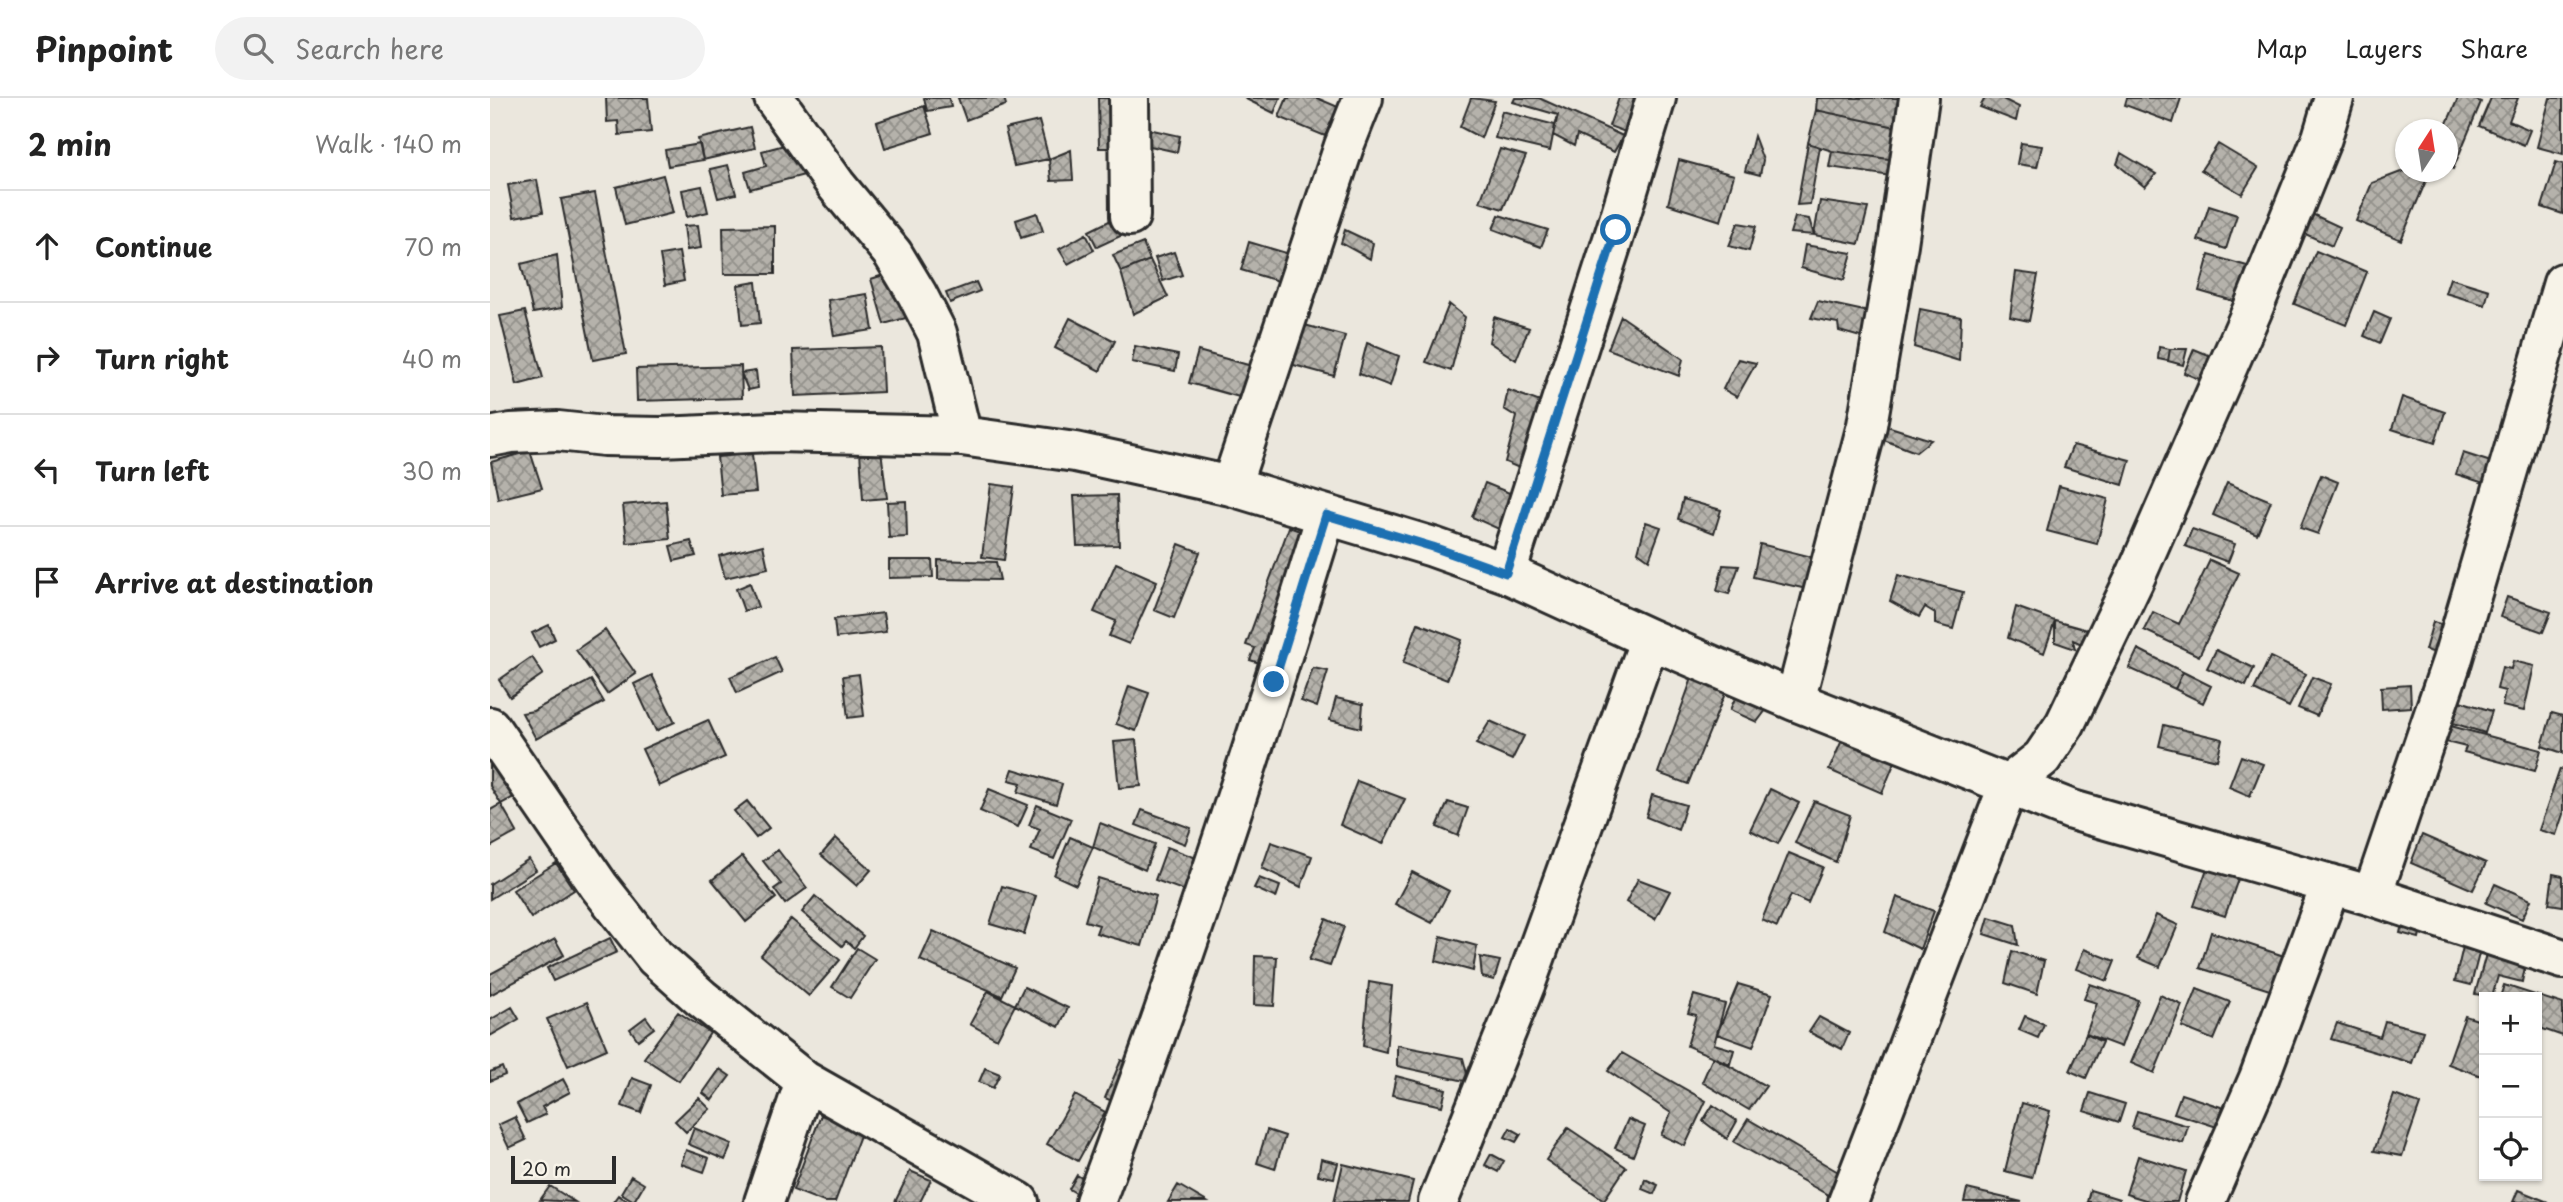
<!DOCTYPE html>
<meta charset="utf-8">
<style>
body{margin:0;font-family:"Playpen Sans",sans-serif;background:#f2f2f2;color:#222}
.controls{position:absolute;right:21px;bottom:21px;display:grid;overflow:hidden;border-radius:0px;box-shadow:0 2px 5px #0004}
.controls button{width:63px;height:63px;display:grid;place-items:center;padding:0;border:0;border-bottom:2px solid #e0e0e0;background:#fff;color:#222;font:35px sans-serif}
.compass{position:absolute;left:1905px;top:21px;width:63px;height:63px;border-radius:50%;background:#fff;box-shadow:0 2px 5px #0004;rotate:12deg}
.scale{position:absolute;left:21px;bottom:18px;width:105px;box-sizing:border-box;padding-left:7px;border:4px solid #2b2b2b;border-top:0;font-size:19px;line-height:24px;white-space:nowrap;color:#2b2b2b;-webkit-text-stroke:5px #f7f3e8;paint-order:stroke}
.stop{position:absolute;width:21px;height:21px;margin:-16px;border:5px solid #1f6fb2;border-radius:50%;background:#fff}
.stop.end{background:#1f6fb2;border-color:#fff;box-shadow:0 2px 7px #0008}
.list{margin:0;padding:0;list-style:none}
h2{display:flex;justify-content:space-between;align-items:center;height:91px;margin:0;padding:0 28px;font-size:30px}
h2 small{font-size:23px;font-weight:400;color:#767676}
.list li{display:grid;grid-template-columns:46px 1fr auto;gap:21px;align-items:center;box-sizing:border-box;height:112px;padding:0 28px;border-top:2px solid #e0e0e0}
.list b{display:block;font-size:26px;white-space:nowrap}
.list em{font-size:23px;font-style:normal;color:#767676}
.icon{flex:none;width:38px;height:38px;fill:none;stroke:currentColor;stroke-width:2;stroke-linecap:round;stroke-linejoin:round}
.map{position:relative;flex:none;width:2073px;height:1104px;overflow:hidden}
header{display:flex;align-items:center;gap:42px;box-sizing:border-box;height:98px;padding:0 35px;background:#fff;border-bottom:2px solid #e0e0e0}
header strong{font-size:33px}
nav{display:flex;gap:38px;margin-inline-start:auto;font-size:24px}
.search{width:490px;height:63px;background:#f2f2f2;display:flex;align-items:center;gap:18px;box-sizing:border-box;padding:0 24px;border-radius:38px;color:#767676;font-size:26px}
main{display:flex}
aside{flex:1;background:#fff}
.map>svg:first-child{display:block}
.building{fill:url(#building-cross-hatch);stroke:#2b2b2b;stroke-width:2}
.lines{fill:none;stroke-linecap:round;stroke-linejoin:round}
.minor-casing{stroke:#2b2b2b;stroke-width:44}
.minor{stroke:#f7f3e8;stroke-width:38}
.route{stroke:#1f6fb2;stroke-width:9}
</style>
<header>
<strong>Pinpoint</strong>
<div class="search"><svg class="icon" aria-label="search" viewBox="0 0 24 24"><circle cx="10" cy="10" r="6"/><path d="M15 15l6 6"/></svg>Search here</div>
<nav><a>Map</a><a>Layers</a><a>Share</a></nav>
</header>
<main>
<aside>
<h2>2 min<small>Walk · 140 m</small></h2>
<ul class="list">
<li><svg class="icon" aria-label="ahead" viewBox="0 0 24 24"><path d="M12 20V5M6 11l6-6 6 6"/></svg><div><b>Continue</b></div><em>70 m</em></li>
<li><svg class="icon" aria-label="right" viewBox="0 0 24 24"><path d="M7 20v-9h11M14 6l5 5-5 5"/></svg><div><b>Turn right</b></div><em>40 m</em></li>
<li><svg class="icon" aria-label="left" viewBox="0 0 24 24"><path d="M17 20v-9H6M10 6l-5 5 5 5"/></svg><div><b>Turn left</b></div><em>30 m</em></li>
<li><svg class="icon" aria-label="arrive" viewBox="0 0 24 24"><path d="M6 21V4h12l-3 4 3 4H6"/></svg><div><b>Arrive at destination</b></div></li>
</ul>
</aside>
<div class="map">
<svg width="2073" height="1104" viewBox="0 0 2073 1104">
<defs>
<pattern id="building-cross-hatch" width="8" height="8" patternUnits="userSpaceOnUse" patternTransform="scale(1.75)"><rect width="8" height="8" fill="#b5b2ab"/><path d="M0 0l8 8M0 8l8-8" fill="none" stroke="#93918b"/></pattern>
</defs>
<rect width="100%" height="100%" fill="#ebe7dd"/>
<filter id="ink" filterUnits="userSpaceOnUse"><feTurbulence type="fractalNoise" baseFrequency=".0143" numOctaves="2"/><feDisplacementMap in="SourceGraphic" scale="14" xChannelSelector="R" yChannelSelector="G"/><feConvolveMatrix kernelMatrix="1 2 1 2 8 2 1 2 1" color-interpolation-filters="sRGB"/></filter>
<g filter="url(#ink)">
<path class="building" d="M116 0H158L161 34 129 37 128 23 117 24Z
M434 0H459L461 9 437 13Z
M468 0H514L516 7 476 22Z
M608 0H632L633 50H609Z
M754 0H790L784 15Z
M797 0H827L848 9 835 38 789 19Z
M981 0 1005 3 991 40 970 29Z
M1025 0H1049L1133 38 1124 54 1087 37 1084 48 1063 37 1068 17 1023 4Z
M1129 0H1159L1146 38 1119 28Z
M1327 0H1423L1420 32 1326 12Z
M1495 0H1511L1529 9 1526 23 1490 9Z
M1637 0H1691L1683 25 1635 7Z
M1968 0H1981L1991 4 1963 71 1958 69V32H1954Z
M2001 0H2028L2019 23 2040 32 2034 47 1989 28Z
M2060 0H2073V56L2047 49Z
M434 8 443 35 395 50 387 24Z
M1326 12 1420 32 1413 63 1342 53 1318 45Z
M1012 13 1065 27 1060 53 1005 40Z
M549 23 559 61 524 68 515 31Z
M260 29 265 50 213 62 208 41Z
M654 30 690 38 687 54 651 46Z
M1264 38 1273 62 1270 77 1255 73Z
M313 42 322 75 260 91 255 74 276 68 272 53Z
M1318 45 1330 49 1320 106 1307 107Z
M1531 45 1552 48 1547 69 1527 66Z
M210 46 213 62 178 68 175 52Z
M1728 46 1768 70 1752 96 1711 72Z
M1010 51 1036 58 1013 111 990 104Z
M581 52 583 82 561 83 559 61Z
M1342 53 1413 63 1401 78 1339 69Z
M1631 55 1666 76 1655 89 1627 66Z
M1189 62 1244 77 1231 123 1178 106Z
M2066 64 2073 66V116L2052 109Z
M238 67 246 96 228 100 220 71Z
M1916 72V74H1929L1938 78 1911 142 1866 123 1882 85Z
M173 77 183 115 135 127 126 89Z
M47 82 53 114 24 119 18 87Z
M212 88 218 114 197 119 192 92Z
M105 95 136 256 103 262 71 101Z
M1330 103 1378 110 1369 146 1324 137Z
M1719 108 1747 117 1736 151 1708 142Z
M547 115 553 133 531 140 526 122Z
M1822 116 1850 129 1842 148 1813 135Z
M631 117 639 134 607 149 599 133Z
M1009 117 1058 132 1051 149 1003 131Z
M1305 119 1319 121 1324 137 1300 135Z
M1248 125 1266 128 1259 153 1239 148Z
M208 127 211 150 197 152 194 128Z
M285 128V176H234L233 129Z
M855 132 883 145 880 161 851 145Z
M596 136 604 152 578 166 569 151Z
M759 144 806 158 798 186 751 172Z
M653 145 660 162 631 174 623 157Z
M1315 147 1362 155 1354 182 1311 170Z
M1826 153 1877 174 1856 227 1804 206Z
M189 154 194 183 175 187 170 157Z
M684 154 692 177 673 183 665 160Z
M67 157 72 210 43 215 31 166Z
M1719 157 1757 168 1747 204 1709 193Z
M660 162 678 199 643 216 631 174Z
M409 172 423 218 394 226 381 181Z
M1526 174 1548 177 1539 223 1520 219Z
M1960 180 1999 192 1995 207 1955 195Z
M266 184 270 225 252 227 248 187Z
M486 184 490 193 460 205 456 195Z
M377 196 383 232 344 238 338 202Z
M1328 203 1379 214 1374 240 1349 233 1348 225 1321 220Z
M959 206 975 219 961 273 936 264Z
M1430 211 1471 219 1469 263 1424 249Z
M35 213 53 280 27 287 10 218Z
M1884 214 1900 221 1890 245 1874 238Z
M1131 218 1193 261 1189 278 1118 251Z
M1004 219 1039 230 1026 262 999 244Z
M580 220 625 243 610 273 565 250Z
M811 226 855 238 844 278 800 266Z
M877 245 909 258 900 288 869 276Z
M645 248 688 257 685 273 642 264Z
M391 249 393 294 305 298 303 252Z
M1669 249 1680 251 1678 263 1668 261Z
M1680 251H1697L1693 267 1678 263Z
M1704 251 1736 264 1726 288 1694 275Z
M708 253 769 270 760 302 699 285Z
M1248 261 1266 265 1247 299 1233 291Z
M251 268 252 300 147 303 146 271Z
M266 273 268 290 258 292 251 275Z
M1018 292 1056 306 1029 370 1015 364 1027 319 1014 311Z
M1912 299 1955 314 1945 345 1902 331Z
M1397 328 1441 342 1426 354 1394 342Z
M1583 347 1640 362 1633 387 1574 369Z
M391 352 397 400 373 402 370 353Z
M40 353 52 390 8 401 1 364Z
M1973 355 2007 366 2000 387 1966 376Z
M262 356 266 394 231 397 227 359Z
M1831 377 1848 384 1828 436 1810 430Z
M995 385 1027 398 1011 432 982 419Z
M1737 385 1781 403 1767 436 1723 417Z
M501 386 524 389 514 462 492 459Z
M1569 388 1618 401 1607 446 1557 433Z
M627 397 629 447 587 448 584 398Z
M1193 401 1231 412 1224 435 1188 421Z
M176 403 180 441 137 445 133 407Z
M416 403 417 439 399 440 397 404Z
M1156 424 1171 429 1159 462 1148 454Z
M799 429 826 439 773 566 760 562 765 550 756 547Z
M1702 431 1745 446 1738 464 1695 448Z
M201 443 206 458 184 463 180 448Z
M689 446 710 454 684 520 664 512Z
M1270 446 1326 460 1317 491 1263 479Z
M273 447 278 470 235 480 229 458Z
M399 462H442L443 479 399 480Z
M448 462 506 464 510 482 448 481Z
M1720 462 1749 475 1709 558 1654 532 1663 514 1689 526Z
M626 465 667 483 639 546 619 538 626 523 604 514Z
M1233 467 1249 468 1239 496 1227 493Z
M1408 477 1473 494 1463 531 1445 526V515L1435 509 1429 519 1400 503Z
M260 485 268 509 254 513 246 491Z
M2017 499 2061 514 2053 534 2010 519Z
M1526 509 1565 523 1554 555 1518 540Z
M393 515 396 534 346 540 344 521Z
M1565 523 1601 533 1596 548 1583 542 1585 551 1565 544Z
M1943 524 1965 530 1958 558 1935 552Z
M928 525 972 542 957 582 913 565Z
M59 527 65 541 49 549 42 535Z
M115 532 146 576 117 596 86 552Z
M1648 551 1693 574 1685 591 1639 570Z
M1726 552 1764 570 1756 588 1717 570Z
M42 559 53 576 20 599 9 582Z
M285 559 292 574 247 595 240 579Z
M1780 559 1816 576 1799 609 1764 592Z
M2023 563 2044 568 2034 613 2012 608 2015 593 2007 591 2012 569 2021 571Z
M1206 569 1241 581 1198 686 1168 675Z
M823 570 838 573 827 609 811 603Z
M1693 574 1721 588 1713 605 1685 591Z
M369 576 374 618 358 620 353 578Z
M162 577 185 624 166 633 144 586Z
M1822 579 1841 586 1827 618 1808 610Z
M101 582 114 604 46 641 32 615 43 613Z
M1251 586 1285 600 1267 624 1240 612Z
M1920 587 1921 609 1892 611 1891 589Z
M639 588 659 595 646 633 626 626Z
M846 600 873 606 871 630 840 622Z
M1970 603 2002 613 1995 635 1963 625Z
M2062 615 2073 618V655L2052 648Z
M218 622 235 659 169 688 152 651Z
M1000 623 1034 638 1022 662 986 646Z
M1359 626 1411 649 1392 695 1339 672Z
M1674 627 1732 641 1727 662 1669 648Z
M1957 627 2051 652 2045 673 1974 654 1976 649 1952 643Z
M646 642 651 688 629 690 624 644Z
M0 651 35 693 11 706 0 688Z
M1751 658 1773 666 1760 698 1739 689Z
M523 671 572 686 566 706 528 694 531 685 519 682Z
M2070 671 2073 672V716L2066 737 2049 732Z
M867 683 915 701 893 746 850 727Z
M499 691 538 707 528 729 490 713Z
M1280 691 1309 705 1288 746 1260 732Z
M1162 697 1196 707 1188 732 1156 719Z
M257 703 279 730 266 740 244 713Z
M1324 703 1360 717 1346 764 1305 745Z
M958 704 978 710 968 738 947 729Z
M11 706 27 734 0 749V712Z
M547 707 581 721 564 761 541 752 550 731 539 727Z
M652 712 701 730 695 746 646 727Z
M610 725 665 746 655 772 603 749Z
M1932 737 1996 765 1983 792 1921 765Z
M580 739 603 749 586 787 564 777Z
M346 740 381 772 367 788 331 757Z
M781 744 822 758 811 789 772 770Z
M677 749 720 765 709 798 665 782Z
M288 752 317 790 295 806 284 791 291 786 273 763Z
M1723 753 1754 764 1735 818 1704 808Z
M1299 755 1333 769 1318 805 1301 797 1287 829 1272 822Z
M252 758 286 800 256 824 222 782Z
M39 761 46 772 0 801V786Z
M66 765 84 792 41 820 23 792Z
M922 774 959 793 942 825 905 806Z
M2063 776 2073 778V808L2059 806Z
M608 780 666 798 652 848 606 835 609 827 595 823Z
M769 780 790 788 786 800 764 790Z
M1148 781 1180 793 1165 821 1136 804Z
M2005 786 2041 802 2032 821 1996 805Z
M512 788 546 798 534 836 500 826Z
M325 798 373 838 364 850 356 843 352 848 312 814Z
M1407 799 1444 813 1430 851 1395 834Z
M1666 817 1688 827 1670 869 1648 860Z
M1914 817 1933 822 1929 840 1910 835Z
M1499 819 1525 827 1528 847 1494 836Z
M301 821 350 862 319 898 271 857Z
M836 821 854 829 840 868 819 862Z
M443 833 525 870 512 898 430 862Z
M1721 834 1797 859 1786 894 1710 870Z
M1976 836 1993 840 1981 887 1965 883Z
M951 838 987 848 983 873 946 863Z
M120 840 127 854 63 883 57 870Z
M65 841 74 857 0 897V876Z
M1999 845 2038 854 2032 884 2008 878 2002 899 1985 896Z
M367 850 385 861 360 900 342 889Z
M1594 851 1625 863 1617 883 1586 871Z
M1522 853 1554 863 1547 896 1515 885Z
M765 858 787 859 784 908 764 907Z
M990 859 1010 863 1004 882 992 879Z
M879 884 902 888 896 954 873 948Z
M1248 886 1282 896 1263 949 1227 936Z
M1600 886 1648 902 1631 949 1596 936 1607 905 1594 901Z
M2014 887 2073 906V938L2047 929V899H2010Z
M534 889 578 910 569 929 525 907Z
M1707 891 1740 904 1724 942 1692 929Z
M498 893 525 907 507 941 480 926Z
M1204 897 1235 906 1224 946 1244 952 1240 966 1197 948 1206 917 1198 915Z
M1670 897 1692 907 1664 975 1641 965Z
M97 904 117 951 78 968 57 921Z
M22 909 29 921 0 938V922Z
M188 914 220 935 189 983 154 960Z
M1535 918 1554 926 1548 940 1529 932Z
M1975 918 1994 924V979L1958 966Z
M156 919 164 930 148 942 140 931Z
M1329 919 1359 935 1352 951 1319 934Z
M1895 923 1933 933 1922 965 1841 941 1847 925 1890 939Z
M1596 936 1612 944 1596 980 1580 973Z
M907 947 973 960 979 984 907 968Z
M1132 955 1216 1003 1195 1048 1171 1037 1181 1015 1118 973Z
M1223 959 1276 988 1259 1012 1212 984Z
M631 962 654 972 638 1010 615 1000Z
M12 969 15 977 0 983V974Z
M495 970 510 976 503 990 489 984Z
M230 971 240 978 222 1002 213 995Z
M906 978 956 991 952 1008 902 997Z
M142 980 161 987 151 1015 132 1008Z
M73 981 80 994 52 1009 56 1016 37 1025 27 1006Z
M1600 995 1635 1006 1629 1024 1594 1013Z
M1691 996 1737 1011 1730 1030 1684 1015Z
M585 997 615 1014 588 1063 557 1046Z
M1904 997 1930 1006 1912 1058 1884 1053Z
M209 1000 220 1011 196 1034 185 1023Z
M1532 1005 1560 1013 1542 1080 1515 1073Z
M1223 1007 1247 1023 1237 1041 1213 1023Z
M1647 1013 1698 1028 1693 1045 1642 1030Z
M331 1017 372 1032 345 1104H334L303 1092Z
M25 1019 36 1042 19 1050 8 1027Z
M1138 1021 1155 1028 1143 1058 1125 1050Z
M1258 1021 1350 1075 1338 1097 1244 1044Z
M204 1030 242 1046 235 1062 198 1046Z
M1020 1030 1031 1036 1026 1044 1015 1039Z
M1078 1030 1136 1069 1114 1102 1056 1062Z
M777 1032 795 1038 785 1071 767 1065Z
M196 1052 219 1060 214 1074 191 1066Z
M1001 1056 1014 1063 1008 1074 995 1067Z
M1648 1058 1696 1073 1687 1104H1662L1636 1096Z
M831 1061 848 1065 844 1080 828 1077Z
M853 1066 923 1083 918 1104H844Z
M420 1073 441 1082 430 1104H405Z
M587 1077 603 1087 594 1100 579 1091Z
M141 1078 154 1086 144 1103 131 1095Z
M1155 1081 1168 1087 1164 1096 1152 1091Z
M688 1087 717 1104H678Z
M60 1088 85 1104 50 1102Z
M1477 1091 1532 1104H1474Z
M1600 1092 1629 1101 1628 1104H1597Z
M2028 1092 2058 1104H2023Z
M128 1097 139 1104H123Z"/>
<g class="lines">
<defs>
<path id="minor" d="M284 0 346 87 403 156 427 196 447 235 472 338
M639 0 640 118
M0 339 21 335 68 333 114 338 171 339 284 334 472 338 585 354 741 388 943 449 1016 475 1160 541 1305 603 1582 712 1882 798 2073 861
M741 388 854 48 873 0
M1016 475 1126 132 1166 0
M1305 603 1377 327 1408 146 1429 0
M0 629 109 788 165 859 211 900 315 983 529 1104
M1882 798 1962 563 2073 185
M274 1104 315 983
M605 1104C690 878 765 648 836 417
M948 1104 1037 882 1160 541
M1358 1104 1519 686 1552 660 1575 626 1644 482 1762 213 1832 40 1844 0
M1715 1104 1769 980 1841 786"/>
</defs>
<use href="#minor" class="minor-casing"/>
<use href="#minor" class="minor"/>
</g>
</g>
<g class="lines" filter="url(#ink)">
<path class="route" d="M784 584 836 417 943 449 1016 475 1126 132"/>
</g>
</svg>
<div class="controls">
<button>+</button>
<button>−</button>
<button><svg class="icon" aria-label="locate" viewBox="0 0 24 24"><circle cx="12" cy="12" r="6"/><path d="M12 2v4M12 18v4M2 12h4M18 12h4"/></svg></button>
</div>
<svg class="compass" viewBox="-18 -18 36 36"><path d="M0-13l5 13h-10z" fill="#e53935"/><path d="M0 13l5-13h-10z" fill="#767676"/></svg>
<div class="scale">20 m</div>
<div class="stop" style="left:1126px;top:132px"></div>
<div class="stop end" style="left:784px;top:584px"></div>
</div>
</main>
